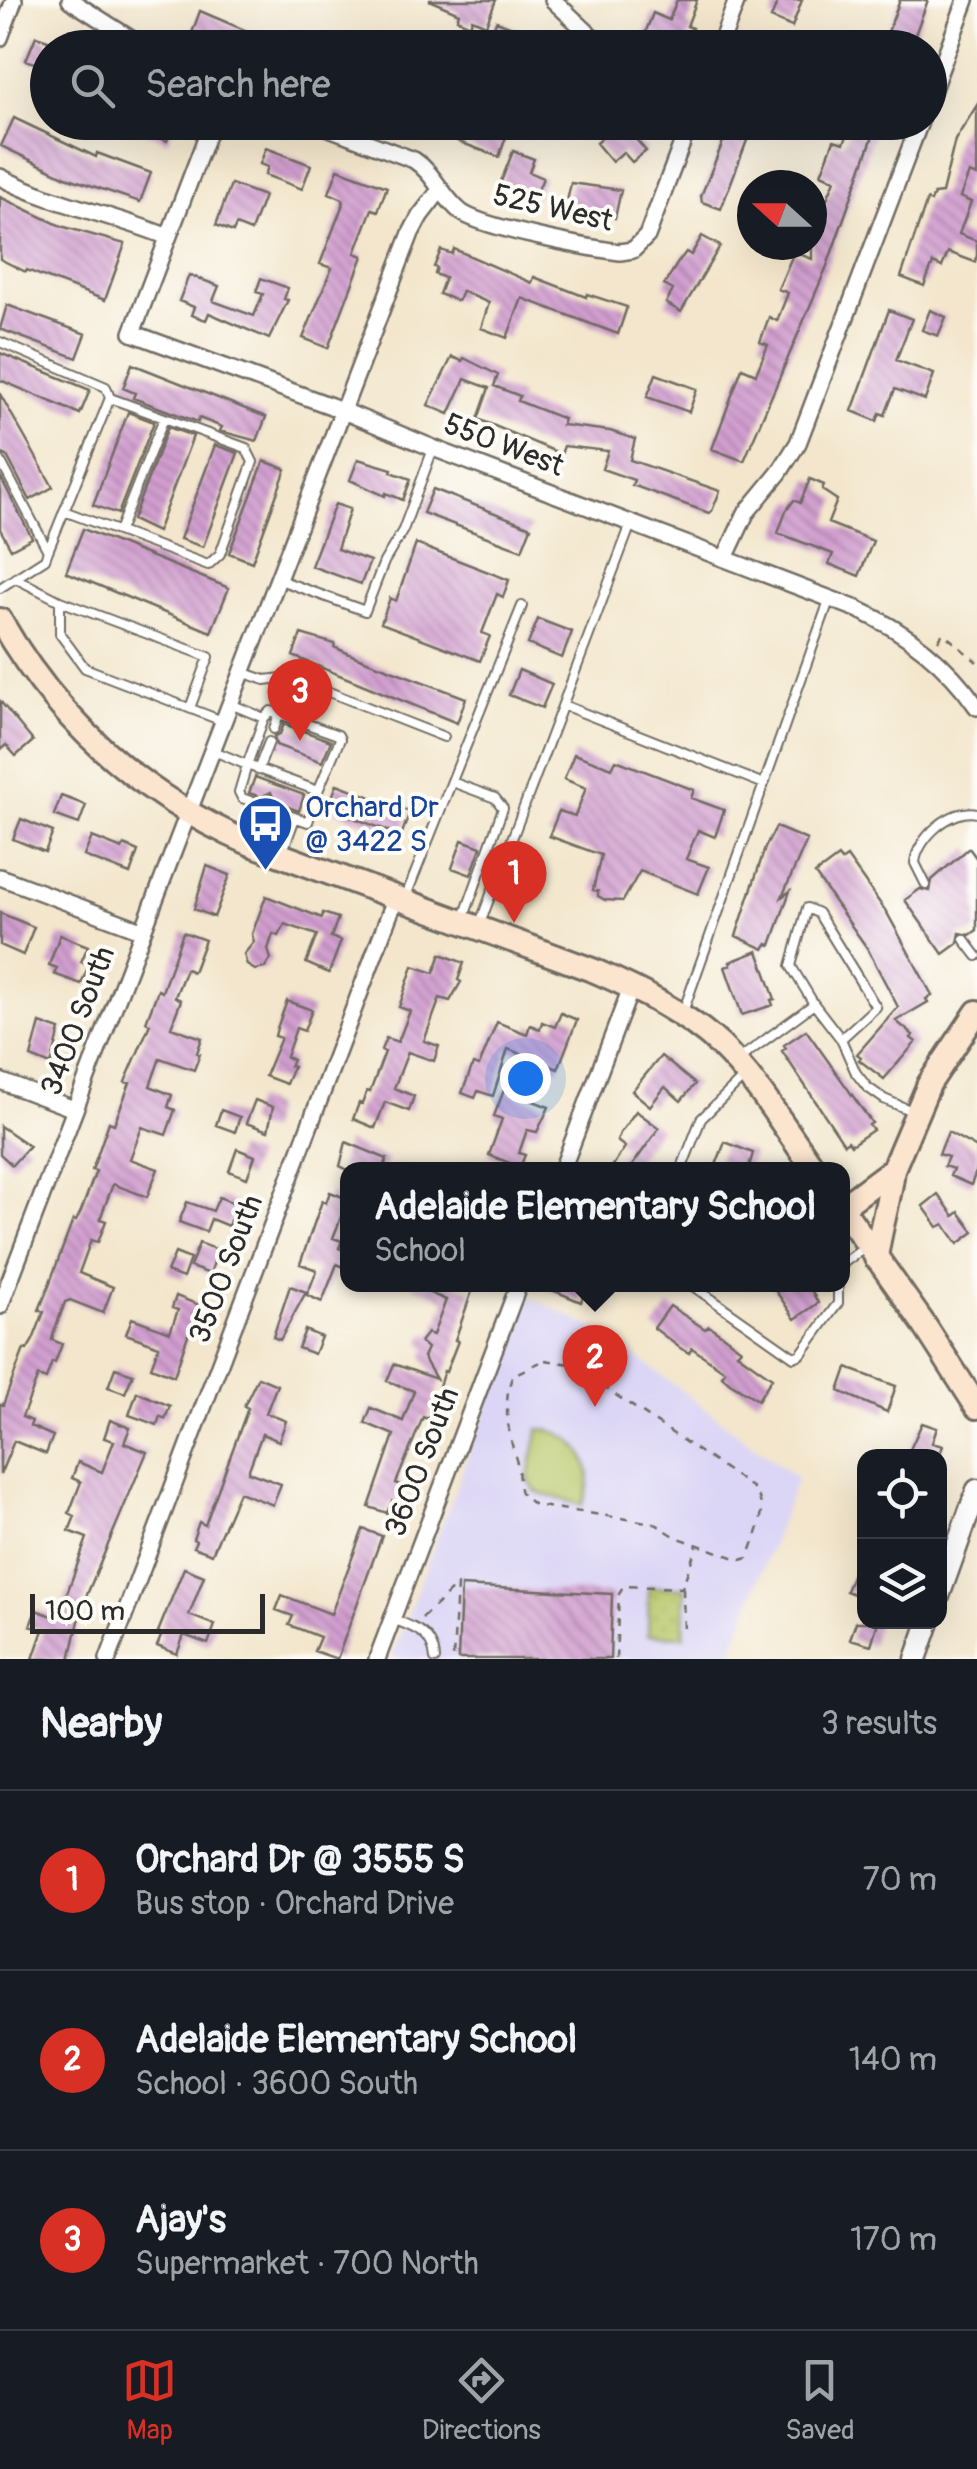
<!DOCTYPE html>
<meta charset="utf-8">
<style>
body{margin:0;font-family:Pangolin,sans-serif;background:#242831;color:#f1f3f6}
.controls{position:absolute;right:30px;bottom:30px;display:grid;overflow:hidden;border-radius:20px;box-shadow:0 10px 40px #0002}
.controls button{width:90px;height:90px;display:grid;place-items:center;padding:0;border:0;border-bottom:2px solid #363941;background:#171b24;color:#f1f3f6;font:50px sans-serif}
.compass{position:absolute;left:737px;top:170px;width:90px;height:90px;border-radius:50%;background:#171b24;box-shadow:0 10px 40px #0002;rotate:291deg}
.scale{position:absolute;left:30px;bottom:25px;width:235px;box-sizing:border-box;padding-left:10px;border:5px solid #2b2b2b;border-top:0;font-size:28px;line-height:35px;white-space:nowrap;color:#2b2b2b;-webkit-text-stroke:8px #fdfcf7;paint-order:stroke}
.you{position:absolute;left:525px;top:1078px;width:35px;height:35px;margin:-25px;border:8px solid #fff;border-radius:50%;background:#1a73e8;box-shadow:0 0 0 15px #1a73e833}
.badge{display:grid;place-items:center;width:65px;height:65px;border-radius:50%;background:#d93025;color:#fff;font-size:32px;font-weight:700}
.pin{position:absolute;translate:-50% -82px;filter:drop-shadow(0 2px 5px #0008)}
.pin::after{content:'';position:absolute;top:52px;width:35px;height:30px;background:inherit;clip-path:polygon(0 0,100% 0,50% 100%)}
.popup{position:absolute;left:340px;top:1162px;width:510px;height:130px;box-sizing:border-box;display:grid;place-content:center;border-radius:20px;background:#171b24;filter:drop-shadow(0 2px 8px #0005);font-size:32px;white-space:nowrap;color:#9ea1a6}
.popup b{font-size:38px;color:#f1f3f6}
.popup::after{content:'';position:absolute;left:50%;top:100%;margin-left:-20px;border:20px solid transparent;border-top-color:#171b24}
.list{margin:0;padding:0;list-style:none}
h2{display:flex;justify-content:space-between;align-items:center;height:130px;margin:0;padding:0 40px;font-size:42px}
h2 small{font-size:32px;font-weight:400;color:#9ea1a6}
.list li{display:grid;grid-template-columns:65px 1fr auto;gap:30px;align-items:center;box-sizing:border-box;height:180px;padding:0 40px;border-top:2px solid #363941}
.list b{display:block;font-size:38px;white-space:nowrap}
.list p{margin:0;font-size:32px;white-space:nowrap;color:#9ea1a6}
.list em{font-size:32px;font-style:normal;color:#9ea1a6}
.icon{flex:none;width:55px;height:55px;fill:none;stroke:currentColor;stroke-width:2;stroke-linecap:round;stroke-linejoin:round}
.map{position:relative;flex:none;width:977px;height:1659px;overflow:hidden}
.search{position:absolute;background:#171b24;box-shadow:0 10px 40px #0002;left:30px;right:30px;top:30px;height:110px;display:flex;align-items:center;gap:25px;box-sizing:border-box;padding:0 35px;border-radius:55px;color:#9ea1a6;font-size:38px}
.sheet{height:670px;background:#171b24}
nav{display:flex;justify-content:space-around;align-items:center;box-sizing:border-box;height:140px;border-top:2px solid #363941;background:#171b24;font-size:28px;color:#9ea1a6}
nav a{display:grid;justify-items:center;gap:5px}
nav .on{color:#d93025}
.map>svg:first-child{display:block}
.built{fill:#dcd6f6}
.grass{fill:url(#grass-dots);stroke:#727a4a;stroke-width:2.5}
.garden{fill:#b8c86a;stroke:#727a4a;stroke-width:2.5}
.building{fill:url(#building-back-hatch)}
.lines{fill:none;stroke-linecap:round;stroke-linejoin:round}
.service-casing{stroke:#716c63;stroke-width:12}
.minor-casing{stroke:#716c63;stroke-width:20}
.tertiary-casing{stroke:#716c63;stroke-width:25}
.secondary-casing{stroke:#716c63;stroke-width:28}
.path{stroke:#716c63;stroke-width:2.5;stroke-dasharray:8 8;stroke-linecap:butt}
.service{stroke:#fff;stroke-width:8}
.minor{stroke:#fff;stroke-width:15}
.tertiary{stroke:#fff;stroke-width:20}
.secondary{stroke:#fce5cf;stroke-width:22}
.labels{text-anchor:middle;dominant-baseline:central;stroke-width:8;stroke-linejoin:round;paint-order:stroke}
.street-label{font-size:30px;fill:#2b2b2b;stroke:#fdfcf7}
.transit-label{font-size:30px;fill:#164399;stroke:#fdfcf7;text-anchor:start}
</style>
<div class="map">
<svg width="977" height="1659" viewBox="0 0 977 1659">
<defs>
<pattern id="grass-dots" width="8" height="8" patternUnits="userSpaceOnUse" patternTransform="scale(2.5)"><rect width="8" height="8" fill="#b8c86a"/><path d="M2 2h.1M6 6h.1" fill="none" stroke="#9eac5c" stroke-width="1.8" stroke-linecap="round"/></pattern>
<pattern id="building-back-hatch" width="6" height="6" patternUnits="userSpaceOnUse" patternTransform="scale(2.5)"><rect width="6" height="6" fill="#d29fd0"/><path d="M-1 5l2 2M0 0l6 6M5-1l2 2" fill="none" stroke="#ab82a9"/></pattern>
</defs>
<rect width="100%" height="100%" fill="#fdfcf7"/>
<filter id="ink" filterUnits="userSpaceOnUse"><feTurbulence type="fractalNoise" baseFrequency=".01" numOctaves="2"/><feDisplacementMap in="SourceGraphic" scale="20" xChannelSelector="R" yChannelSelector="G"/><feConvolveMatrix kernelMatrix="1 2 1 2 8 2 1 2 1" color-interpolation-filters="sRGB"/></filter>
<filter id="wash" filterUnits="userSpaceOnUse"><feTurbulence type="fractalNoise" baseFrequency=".0048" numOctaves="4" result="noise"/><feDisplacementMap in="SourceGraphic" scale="40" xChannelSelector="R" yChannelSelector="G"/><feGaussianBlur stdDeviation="2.25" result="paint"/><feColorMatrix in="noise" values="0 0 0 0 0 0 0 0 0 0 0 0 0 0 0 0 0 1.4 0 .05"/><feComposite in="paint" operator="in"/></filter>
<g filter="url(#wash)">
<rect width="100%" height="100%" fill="#f3e6cc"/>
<path class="built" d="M529 1296 609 1336 797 1478 729 1659H391Z"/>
<path class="grass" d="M649 1587 685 1588 684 1636 648 1635Z"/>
<path class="garden" d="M539 1429C580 1431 600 1469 582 1505L536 1492 528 1479Z"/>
<g id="blocks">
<path class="building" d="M429 0H496L486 25 472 19 470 25 457 19 459 13Z
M677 0H697L687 26 692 28 684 48H673L644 36 653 13 669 20Z
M778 0H802L792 27 771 18Z
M900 0H928L910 48H882Z
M200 11 261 37 257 48H230L192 33Z
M496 21 564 46V48H503L489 42Z
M36 36 48 40V68L26 60Z
M977 105V176L969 173 960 197 971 202 959 234 977 241V255L975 262 948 252 942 267 933 263 924 286 901 277 927 200 931 202 934 194 942 193 955 140Z
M14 118 96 157 97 153 151 173 140 202 66 177 1 146Z
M123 122H175L167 141Z
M430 122H468L506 137 499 157 457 141 459 135Z
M593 122H621L646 151 632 162 623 152 612 162 596 143 604 136Z
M731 122H754L721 209 702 202 701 196Z
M853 122H878L827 266 744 461 712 449 742 368 756 374 768 345 760 342 769 317 777 321 788 293 778 289 794 252 812 259V234L835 180 821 174 834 140 844 143Z
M266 148 311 165 302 189 265 175 268 167 260 164Z
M513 151 534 159 529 172 543 178 535 197 500 184Z
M338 169 387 187 378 211 372 209 355 253 363 256 328 348 303 338 332 268 320 264 343 204V199L329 193Z
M571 183 621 190 615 218 566 206Z
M231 184 264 196 251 231 236 225 233 232 216 225Z
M0 197 61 226 125 244 105 300 27 270 26 272 0 259Z
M702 236 720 246 681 312 666 303 673 290 664 285 677 264 686 252 691 255Z
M454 249 532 283 534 277 586 297 587 294 627 307 618 334 522 298 507 338 481 328 489 303 462 291 458 301 439 294 445 278 435 274 437 268 434 267 441 250 452 254Z
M189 275 219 286 213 301 254 316 263 294 256 292 261 278 288 288 284 299 288 300 269 339 209 313 206 320 191 315 194 307 179 301Z
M7 305 86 334 77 358 0 329Z
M889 310 912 319 896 360 934 374 925 400 895 389 885 415 880 413 877 421 852 411Z
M930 310 946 317 938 336 922 330Z
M0 353 90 390 80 414 0 380Z
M452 357 462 361 464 358 498 375 494 386 520 396 518 401 564 419 562 425 610 431 635 439 630 460 720 491 712 511 709 513 632 485 634 480 602 469 608 451 564 446 561 454 478 419 489 388 465 379 449 414 428 405Z
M132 364 266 417 257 441 220 431 222 427 199 418 198 422 133 398 135 393 123 388Z
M656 374 697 389 689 412 647 397Z
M0 394 53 487 30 500 7 456 0 453Z
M128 412 154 422 118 514 93 505Z
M168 427 193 436 157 532 132 520Z
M215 445 238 453 203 547 180 539Z
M358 459 392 469 391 472 411 479 403 500 386 493 385 496 350 480Z
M264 461 286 469 252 562 229 553Z
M0 476 32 538 11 549 0 529Z
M810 479 824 485 822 490 837 500 828 523 873 541 859 576 829 564 833 554 778 533 786 511 794 500 800 503Z
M433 489 531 527 522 550 423 513Z
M335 504 350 509 337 549 370 561 361 584 311 566Z
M83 529 229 588 211 632 66 572Z
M416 544 509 580 503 597 497 594 482 633 490 636 480 661 381 623 390 598 396 601Z
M538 619 572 632 562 658 528 644Z
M301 634 335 644 334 647 354 656 466 698 457 723 293 656Z
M519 670 552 684 542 708 509 695Z
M0 701 33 741 16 756 6 745 0 750Z
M284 724 331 741 322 762 276 745 274 736 280 734Z
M574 754 612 768 616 760 694 790 691 798 724 810 715 837 698 830 686 859 709 867 698 894 640 871 623 901 605 900 598 896V891L593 890 601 855 549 836 559 811 575 816 586 788 564 779Z
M255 777 304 795 299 811 275 802 271 792 261 797 249 793Z
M337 784 410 812 401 836 328 808Z
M61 796 86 805 79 824 54 815Z
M21 819 53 832 45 852 13 839Z
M776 827 807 840 782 897 790 891 771 945 767 944 764 949 736 936 765 848Z
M92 837 122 849 124 845 138 851 130 874 84 856Z
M462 840 481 847 471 875 452 868Z
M969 848 977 859V930L970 935 960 933 958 943 943 954 905 900 920 889 930 891 932 880Z
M838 857 841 861 847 857 887 913 932 995 926 999 928 1002 896 1021 913 1035 911 1038 916 1042 884 1079 859 1060 861 1057 857 1054 898 1007 867 948 815 874Z
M207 866 230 875 214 917 194 909Z
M266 896 322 918 323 913 338 918 331 937 341 941 329 973 306 963 317 935 285 924 279 936 273 934 268 949 271 959 265 968 255 970 247 965 244 954 254 942 252 934Z
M0 913 34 927 23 955 0 945Z
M183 932 205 940 193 972 186 969 175 997 181 1000 171 1027 202 1038 197 1053 200 1054 194 1070 160 1058 150 1086 172 1095 168 1107 175 1110 166 1135 142 1127 130 1159 158 1169 147 1197 113 1184 100 1219 106 1221 98 1242 91 1240 79 1273 113 1287 103 1313 70 1300 65 1302 53 1335 52 1340 62 1344 55 1363 52 1362 46 1379 38 1376 22 1417 32 1421 30 1426 53 1436 46 1454 14 1441 0 1475V1404L3 1405 24 1349 27 1350 33 1340 44 1312 39 1310 46 1293 73 1220 76 1221 81 1211 96 1171 92 1170 104 1136 109 1122 114 1124 130 1083 125 1082 150 1024 146 1022 158 990 162 992Z
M60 935 88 946 81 962 89 965 81 984 54 974 57 968 49 965Z
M758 951 775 999 771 1000 773 1005 742 1015 725 967 731 965 730 962Z
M441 954 464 963 458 980 461 982 450 1001 440 998 424 1041 439 1046 434 1061 408 1052 394 1088 414 1096 409 1111 385 1102 375 1128 353 1119 359 1103 362 1104 367 1091 370 1092 385 1052 381 1050 386 1038 398 1042 410 1011 399 1007 413 966 434 973Z
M287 1001 312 1010 304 1031 296 1028 286 1057 293 1060 290 1066 293 1067 286 1084 265 1076 281 1038 275 1036 277 1028Z
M561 1013 577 1020 558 1069 508 1049 493 1096 478 1091 475 1098 462 1093 473 1064 479 1066 497 1022 527 1034 530 1025 540 1029 542 1022 555 1027Z
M40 1023 60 1030 51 1065 31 1057Z
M806 1030 872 1123 869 1125 873 1130 851 1145 848 1141 844 1144 782 1051 786 1048 784 1045Z
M661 1056 695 1084 681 1101 665 1087 650 1106 632 1091Z
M504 1090 549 1107 537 1132 527 1130 519 1153 525 1155 520 1167 489 1155 502 1119 494 1116Z
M255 1100 273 1107 268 1131 246 1123Z
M221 1110 240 1117 235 1132 216 1125Z
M636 1111 659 1128 629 1170H610L625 1147 617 1141 620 1133Z
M0 1126 29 1146 12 1165 0 1154Z
M948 1132 977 1148V1169L971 1185 950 1176 953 1169 944 1166 948 1157 939 1154Z
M346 1142 387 1159 383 1170H348L340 1166Z
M725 1142 753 1153 748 1170H714Z
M237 1149 255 1156 247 1178 229 1171Z
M330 1192 348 1199 333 1238 342 1241 339 1248 348 1252V1258L344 1267 337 1264 322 1302 307 1295 317 1270 300 1264 322 1201 326 1203Z
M938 1194 954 1216 959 1212 974 1232 958 1244 944 1224 938 1227 923 1206Z
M219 1197 236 1204 228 1226 211 1219 206 1232 179 1222 187 1202 213 1211Z
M199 1243 218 1250 210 1274 190 1267Z
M175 1253 190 1259 183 1278 167 1272Z
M409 1284H454L472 1291 455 1340 458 1341 446 1372 444 1371 428 1419 423 1417 396 1483 403 1486 397 1503 392 1501 387 1513 369 1507 394 1435 365 1423 371 1408 403 1421 414 1391 387 1381 394 1364 436 1379 423 1357 427 1348 420 1342 427 1333 433 1335 446 1300Z
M538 1284H587L581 1302Z
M771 1284H808L818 1303 795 1319Z
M290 1286 306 1292 280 1340 273 1337Z
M176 1296 204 1307 197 1325 194 1324 190 1329 174 1376 151 1367 159 1346 126 1334 132 1318 170 1332 178 1310 172 1308Z
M670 1306 705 1329 709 1326 721 1334 741 1349 737 1353 772 1378 758 1400 730 1383 722 1376 725 1371 692 1348 689 1353 680 1348 654 1328Z
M305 1330 321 1337 314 1354 298 1348Z
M115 1368 133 1374 125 1393 108 1387Z
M847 1368 896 1386 887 1412 839 1391Z
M258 1377 277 1385 266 1413 286 1421 279 1441 262 1434 248 1472 281 1484 273 1505 239 1492 212 1554 193 1547 196 1541 193 1539 199 1522 205 1525 248 1408 244 1406Z
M137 1392 170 1406 165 1419 160 1416 157 1425 129 1415Z
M110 1420 130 1428 124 1443 147 1452 83 1604 70 1659H33L43 1630 30 1626 36 1610 58 1618 87 1538 69 1531 75 1516 69 1513 81 1482 72 1478 78 1462 102 1472 114 1441 104 1438Z
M922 1423 937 1428 932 1443 943 1446 939 1456H907Z
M363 1529 382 1536 337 1659 314 1651 320 1637 289 1625 293 1616 276 1610 282 1595 331 1614Z
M184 1568 204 1576 189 1615 215 1625 208 1644 184 1635 177 1654 157 1646 162 1634 158 1632Z
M853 1573 864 1577V1598L846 1591Z
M461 1586 612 1594 610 1659H458Z
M856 1622H878L871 1645 850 1639Z"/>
</g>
</g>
<g filter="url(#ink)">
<use href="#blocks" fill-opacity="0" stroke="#716c63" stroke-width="2.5"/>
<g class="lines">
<defs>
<path id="service" d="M0 342 106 387 110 398 48 551
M0 460 48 551 45 559 0 588
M64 511 208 565 220 554 253 462 246 448 110 398
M119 531 164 418
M15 578 60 601V634L85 668 225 722
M280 580 365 611 384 562 403 530 433 449
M60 601 209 657 190 708
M245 673 265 680 291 677 444 737
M233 705 264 718
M563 705 764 784
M274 729 279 714
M214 751 247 765 264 718 271 711 338 735 340 739 318 791
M258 770 269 742
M452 782 495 798 503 808 464 917
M253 840 266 807 242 798 239 792 247 765 318 791 308 822 266 807 268 799
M283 851 295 818
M926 885 915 863C917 838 952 807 977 813
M406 896 522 606
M479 926 631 524
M964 939 977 956
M814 1004 791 966 807 908 818 913 876 1007 841 1039
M683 1012 830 598
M739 1059 814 1004 841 1039 856 1073 867 1087 884 1099 914 1112
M681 1170 701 1119 745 1076
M842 1264 864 1248
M690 1284 794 1357 801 1354 838 1303V1284
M392 1619C414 1627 433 1633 435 1659"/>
<path id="minor" d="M70 0 145 48
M553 0 604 48
M0 38 14 0
M719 48 737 0
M930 97 966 0
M212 122 132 333 331 406 433 448 857 609C905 631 946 662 977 707
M313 122 414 160C434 173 442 197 461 212 483 228 589 248 620 252L633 250 647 236 690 122
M0 177C54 205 112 214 168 237
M725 558 746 513 779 473 798 443 920 122
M0 877 141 930
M0 1081 74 1109
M562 1170 631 988
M0 1306C134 947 276 592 411 233L420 216 440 190
M108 1659 396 897
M377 1659 519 1284"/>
<path id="tertiary" d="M940 1593 977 1490
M916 1659 929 1622"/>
<path id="secondary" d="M0 620C58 722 143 797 251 844L595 971C639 990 686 1013 721 1046 757 1081 785 1129 815 1170
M842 1207 893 1169 929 1084 977 1012
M842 1208 923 1323 977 1407
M876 1258C880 1227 890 1200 893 1169"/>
</defs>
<use href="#service" class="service-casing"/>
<use href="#minor" class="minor-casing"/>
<use href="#tertiary" class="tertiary-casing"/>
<use href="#secondary" class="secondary-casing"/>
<path class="path" d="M938 641 943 633 977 662
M545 1360 570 1364 753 1488C771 1510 756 1534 748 1558L741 1560 676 1537 654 1523 534 1505 522 1495C517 1485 520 1474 517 1463 509 1436 501 1403 513 1375Z
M683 1588 684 1636
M422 1618 457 1585 453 1659
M616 1659 619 1594 623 1586 682 1588 697 1545"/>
<use href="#service" class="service"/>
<use href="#minor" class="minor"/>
<use href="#tertiary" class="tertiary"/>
<use href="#secondary" class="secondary"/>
</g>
</g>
<defs>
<symbol id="bus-pin" viewBox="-11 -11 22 30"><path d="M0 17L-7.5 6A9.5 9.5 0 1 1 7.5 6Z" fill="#1a4fb4" stroke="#fdfcf7"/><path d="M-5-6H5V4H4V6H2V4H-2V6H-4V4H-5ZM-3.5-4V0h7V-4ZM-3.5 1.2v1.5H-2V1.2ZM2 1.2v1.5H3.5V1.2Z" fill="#fff"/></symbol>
</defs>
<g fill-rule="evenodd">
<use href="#bus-pin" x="234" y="792" width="63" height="86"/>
</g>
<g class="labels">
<g class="street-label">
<text transform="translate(553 208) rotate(13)">525 West</text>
<text transform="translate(504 445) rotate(21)">550 West</text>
<text transform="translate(78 1021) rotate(-69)">3400 South</text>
<text transform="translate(226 1269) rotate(-69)">3500 South</text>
<text transform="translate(422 1462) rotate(-69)">3600 South</text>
</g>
<g class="transit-label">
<text x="305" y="807">Orchard Dr<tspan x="305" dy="34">@ 3422 S</tspan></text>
</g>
</g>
</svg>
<div class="controls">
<button><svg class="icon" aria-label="locate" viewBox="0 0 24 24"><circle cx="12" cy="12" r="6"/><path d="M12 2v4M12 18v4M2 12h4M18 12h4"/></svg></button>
<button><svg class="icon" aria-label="layers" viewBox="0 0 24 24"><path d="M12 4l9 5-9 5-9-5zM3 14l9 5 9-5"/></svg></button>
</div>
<svg class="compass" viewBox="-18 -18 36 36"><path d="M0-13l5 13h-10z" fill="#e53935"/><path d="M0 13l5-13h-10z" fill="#9ea1a6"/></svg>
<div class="scale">100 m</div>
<div class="you"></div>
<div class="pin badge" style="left:514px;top:923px">1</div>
<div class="pin badge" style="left:595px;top:1407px">2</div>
<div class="popup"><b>Adelaide Elementary School</b>School</div>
<div class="pin badge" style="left:300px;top:741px">3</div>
<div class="search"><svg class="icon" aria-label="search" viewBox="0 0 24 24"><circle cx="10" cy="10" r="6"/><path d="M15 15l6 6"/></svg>Search here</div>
</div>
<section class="sheet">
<h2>Nearby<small>3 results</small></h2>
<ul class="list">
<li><span class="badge">1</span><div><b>Orchard Dr @ 3555 S</b><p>Bus stop · Orchard Drive</p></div><em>70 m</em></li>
<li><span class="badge">2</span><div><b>Adelaide Elementary School</b><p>School · 3600 South</p></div><em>140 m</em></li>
<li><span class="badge">3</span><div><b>Ajay's</b><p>Supermarket · 700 North</p></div><em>170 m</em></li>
</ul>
</section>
<nav>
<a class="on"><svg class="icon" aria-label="map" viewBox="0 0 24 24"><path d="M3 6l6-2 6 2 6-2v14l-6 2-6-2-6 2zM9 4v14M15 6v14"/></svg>Map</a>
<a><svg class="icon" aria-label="directions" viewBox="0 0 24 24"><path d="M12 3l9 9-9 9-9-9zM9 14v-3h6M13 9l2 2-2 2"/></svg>Directions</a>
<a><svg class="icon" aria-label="saved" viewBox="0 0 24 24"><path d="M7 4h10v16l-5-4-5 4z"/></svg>Saved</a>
</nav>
